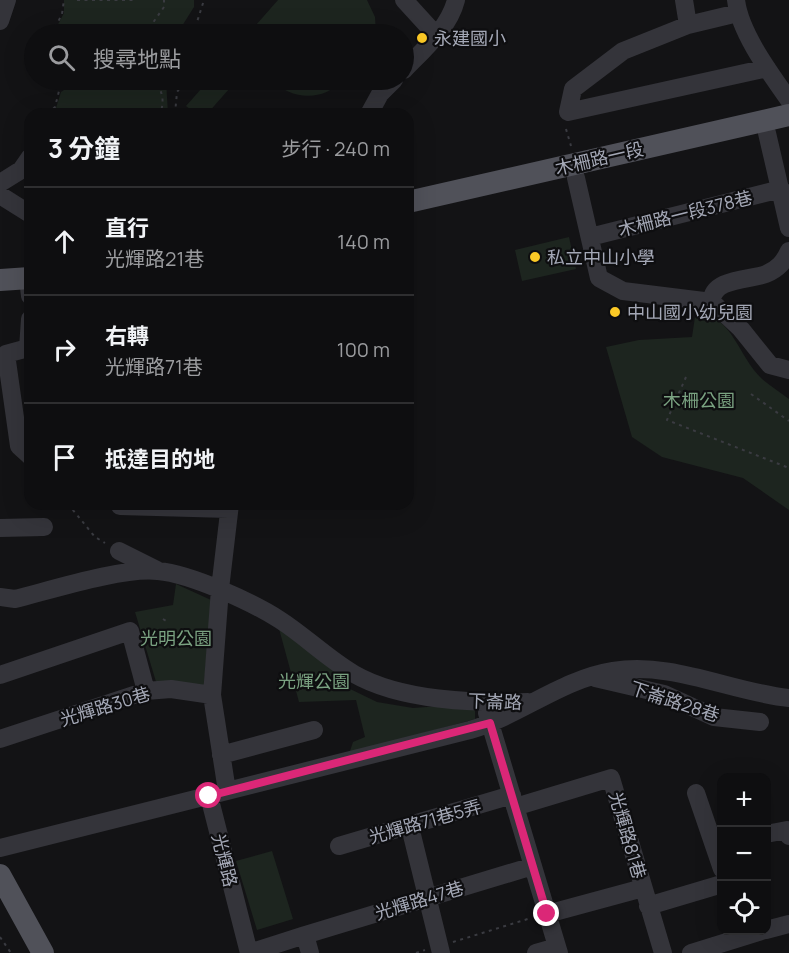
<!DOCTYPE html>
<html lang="zh-TW">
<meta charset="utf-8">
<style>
body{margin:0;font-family:Manrope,"Noto Sans TC",sans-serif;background:#1c1c1e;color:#f1f3f6}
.controls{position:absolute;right:18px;bottom:18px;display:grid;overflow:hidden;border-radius:12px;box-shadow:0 6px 24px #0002}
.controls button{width:54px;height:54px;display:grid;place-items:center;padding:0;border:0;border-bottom:2px solid #2e2e30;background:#0e0e10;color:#f1f3f6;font:30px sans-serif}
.stop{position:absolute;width:18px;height:18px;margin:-14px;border:4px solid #db2777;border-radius:50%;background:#fff}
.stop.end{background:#db2777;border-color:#fff;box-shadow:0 2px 6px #0008}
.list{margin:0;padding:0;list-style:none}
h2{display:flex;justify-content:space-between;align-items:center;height:78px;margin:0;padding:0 24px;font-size:26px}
h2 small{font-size:20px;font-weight:400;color:#9b9c9f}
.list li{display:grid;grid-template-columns:39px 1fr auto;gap:18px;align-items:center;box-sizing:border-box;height:108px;padding:0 24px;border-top:2px solid #2e2e30}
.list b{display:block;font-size:22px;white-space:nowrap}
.list p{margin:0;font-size:20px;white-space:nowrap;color:#9b9c9f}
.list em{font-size:20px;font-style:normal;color:#9b9c9f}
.icon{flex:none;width:33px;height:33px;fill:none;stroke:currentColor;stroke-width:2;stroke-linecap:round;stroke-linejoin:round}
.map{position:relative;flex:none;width:789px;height:953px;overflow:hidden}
.search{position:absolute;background:#0e0e10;box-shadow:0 6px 24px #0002;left:24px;top:24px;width:390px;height:66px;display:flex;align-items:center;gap:15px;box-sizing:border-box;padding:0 21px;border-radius:33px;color:#9b9c9f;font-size:22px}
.panel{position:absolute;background:#0e0e10;box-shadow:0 6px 24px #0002;left:24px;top:108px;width:390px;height:402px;border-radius:18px}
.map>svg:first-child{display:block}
.green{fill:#1d251f}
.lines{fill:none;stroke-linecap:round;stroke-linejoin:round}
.path{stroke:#3a3b41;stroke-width:2;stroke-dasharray:3 4.5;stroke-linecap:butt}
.minor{stroke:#34343a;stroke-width:18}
.major{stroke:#505159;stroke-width:22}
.route{stroke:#db2777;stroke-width:8}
.poi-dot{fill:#fbc926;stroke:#0e0e10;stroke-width:2}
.labels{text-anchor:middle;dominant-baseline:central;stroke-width:4.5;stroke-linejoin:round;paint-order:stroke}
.poi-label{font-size:18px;fill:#a4a8b6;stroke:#0e0e10;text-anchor:start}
.street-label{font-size:18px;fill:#a4a8b6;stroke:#0e0e10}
.park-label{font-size:18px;fill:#7aa281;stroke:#0e0e10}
</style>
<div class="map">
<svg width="789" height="953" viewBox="0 0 789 953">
<rect width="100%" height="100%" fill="#131315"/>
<path class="green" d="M64 0H194V7L177 34H53L64 13Z
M278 0H367L375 17 376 34H248Z
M79 80H166L168 114H59L56 108 61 92Z
M209 80H237L207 114H196L186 106Z
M271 80H342C323 103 290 99 271 80Z
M569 237 576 269 522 281 515 250Z
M696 310C735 319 737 355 762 379 770 386 780 392 789 399V510L743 478 662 457 632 437 606 347 639 340 692 337Z
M176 584 211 600 204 686 157 685 135 612 173 605Z
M278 625 331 668 346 687 377 702 413 708 469 704 475 710V719L349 754 353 742 365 737 356 700 299 702Z
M272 851 293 919 257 930 236 861Z"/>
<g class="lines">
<path class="path" d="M77 0H134
M52 34 62 14 64 0
M145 34 164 7V0
M202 34 197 22 204 0
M151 80C163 88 165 101 160 114
M48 114 55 107 59 91 52 80
M175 114 177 92 186 80
M566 129 571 146
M686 377 667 420 789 468
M751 394 789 421
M68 504 95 537 105 543
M163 619 168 622
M0 937 11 953
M453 942 531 918
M416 953 425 950"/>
<path class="minor" d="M404 0 436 35
M684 0 688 25
M736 0C740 33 770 73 789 100
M738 13 688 25 623 51 573 89 568 112 767 68
M0 21 7 0
M404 70C423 50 449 28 456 0
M369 114 380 94 394 80
M767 133 789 228
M576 178 599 278 623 291 712 302 741 329 770 365 789 370
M0 183 21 170 30 157
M0 195 30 214
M590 237 781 189
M28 278 30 296
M712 302C711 278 751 280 766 274 778 269 784 262 789 251
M6 354 19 446 30 456
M0 358 6 354 28 348 30 319
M120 506 229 509
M0 528 44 527
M119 551 157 570
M0 597 15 599C51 590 123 567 158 571 191 574 252 602 280 620 305 636 328 659 354 674 401 701 474 703 528 702
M0 675 130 631 146 691
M595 678 664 694 714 717 760 722
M487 713 559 953
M0 739 146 691 171 689 212 695
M221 755 314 730
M227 791 212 695 220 589 230 504
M696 793 722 869
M209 796 249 953 305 935 310 953
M515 807 611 778 663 953
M410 827 441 953
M766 834 787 830 789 836
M339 846 512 795
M0 848 470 730C519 716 562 679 613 671 672 661 731 692 789 698
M648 906 722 884
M547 914 643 888
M766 930 789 924
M305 935 533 866
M536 953 557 947
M691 953 765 930"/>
<path class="major" d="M408 202 789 115
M0 280 30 278
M0 875 43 953"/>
</g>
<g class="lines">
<path class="route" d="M209 796 490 723 547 914"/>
</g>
<g class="poi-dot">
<circle cx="422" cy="38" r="6"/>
<circle cx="535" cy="257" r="6"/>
<circle cx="615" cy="312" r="6"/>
</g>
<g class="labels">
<g class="poi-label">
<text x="434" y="38">永建國小</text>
<text x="547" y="257">私立中山小學</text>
<text x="627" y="312">中山國小幼兒園</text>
</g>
<g class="street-label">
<text transform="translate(599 158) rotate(-13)">木柵路一段</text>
<text transform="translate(685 213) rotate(-14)">木柵路一段378巷</text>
<text transform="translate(495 701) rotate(2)">下崙路</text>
<text transform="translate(675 701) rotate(18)">下崙路28巷</text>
<text transform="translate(105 706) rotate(-17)">光輝路30巷</text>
<text transform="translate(425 821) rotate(-16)">光輝路71巷5弄</text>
<text transform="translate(628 835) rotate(74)">光輝路81巷</text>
<text transform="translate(225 860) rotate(76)">光輝路</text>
<text transform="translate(419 900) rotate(-17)">光輝路47巷</text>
</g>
<g class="park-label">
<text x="699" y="400">木柵公園</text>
<text x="176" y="638">光明公園</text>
<text x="314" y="681">光輝公園</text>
</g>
</g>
</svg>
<div class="controls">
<button>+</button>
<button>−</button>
<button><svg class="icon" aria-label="locate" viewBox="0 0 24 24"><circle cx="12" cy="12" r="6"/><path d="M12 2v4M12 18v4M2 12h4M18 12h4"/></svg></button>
</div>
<div class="stop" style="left:209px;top:796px"></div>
<div class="stop end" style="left:547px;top:914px"></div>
<div class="search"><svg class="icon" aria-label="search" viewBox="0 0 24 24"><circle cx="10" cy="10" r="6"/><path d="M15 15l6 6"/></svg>搜尋地點</div>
<section class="panel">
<h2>3 分鐘<small>步行 · 240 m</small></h2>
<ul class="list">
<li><svg class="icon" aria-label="ahead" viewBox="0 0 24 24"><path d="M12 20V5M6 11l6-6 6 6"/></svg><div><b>直行</b><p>光輝路21巷</p></div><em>140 m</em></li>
<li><svg class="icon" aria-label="right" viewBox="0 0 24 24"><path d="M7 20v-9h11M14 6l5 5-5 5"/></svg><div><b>右轉</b><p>光輝路71巷</p></div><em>100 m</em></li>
<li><svg class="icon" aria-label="arrive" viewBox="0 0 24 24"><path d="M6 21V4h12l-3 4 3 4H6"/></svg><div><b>抵達目的地</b></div></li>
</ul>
</section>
</div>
